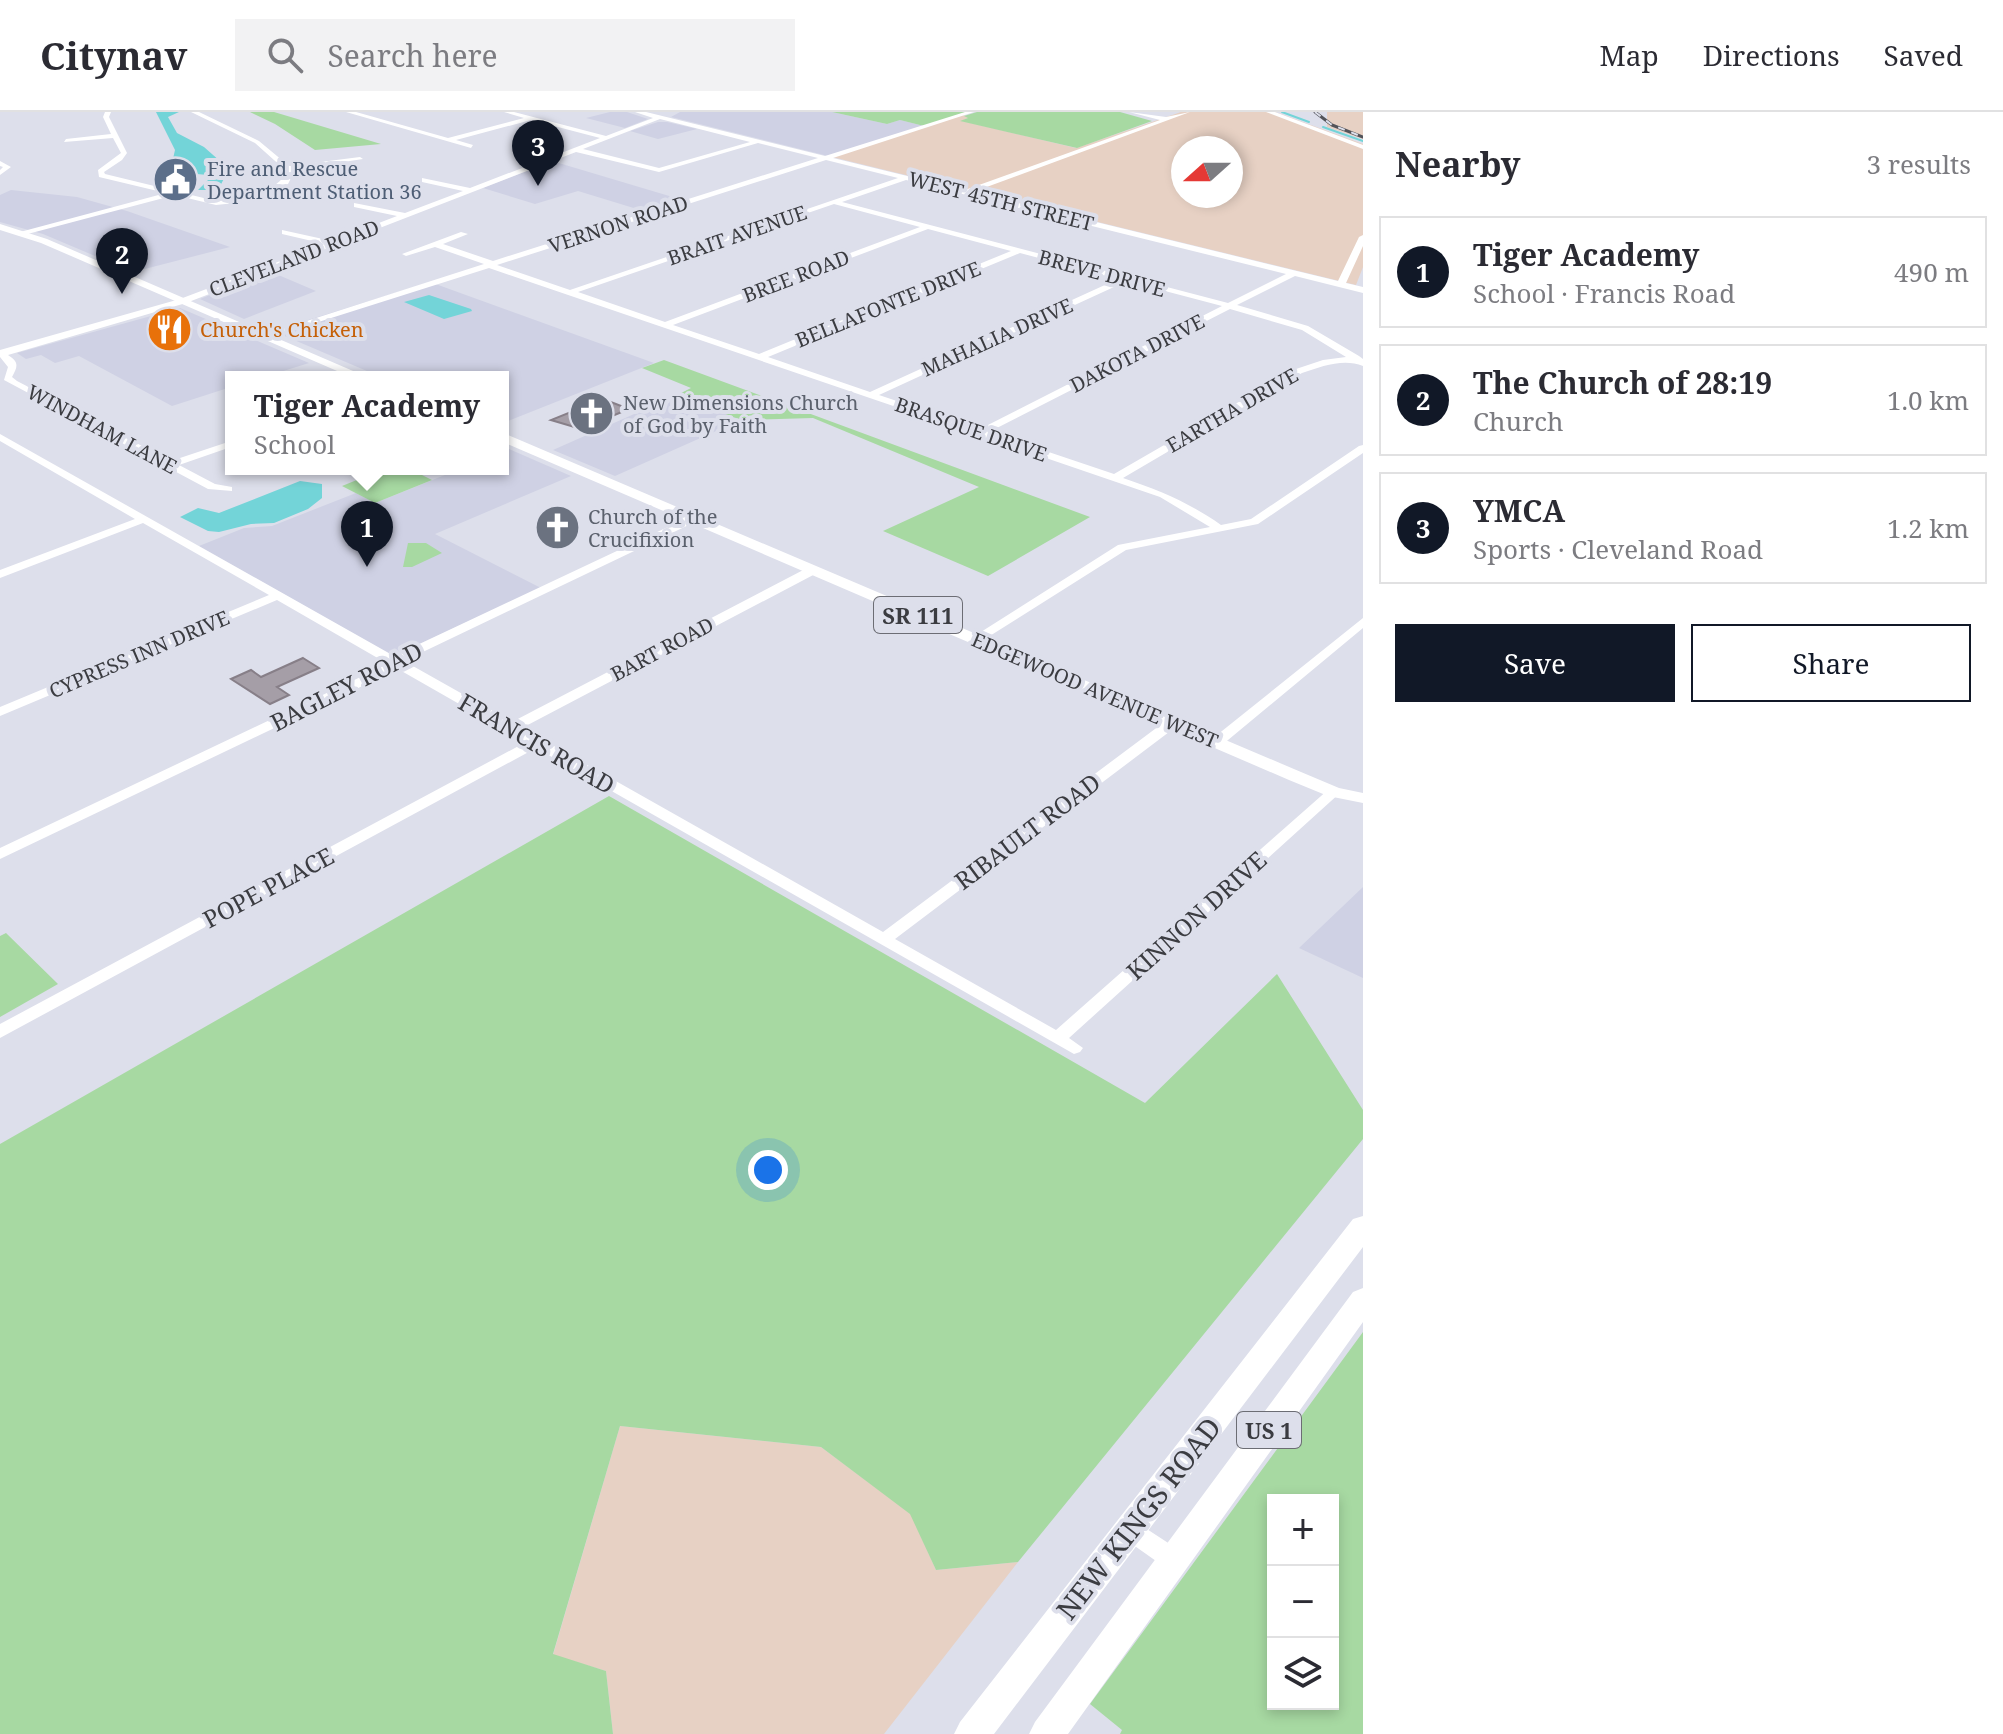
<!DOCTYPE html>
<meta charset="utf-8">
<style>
body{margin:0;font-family:"Noto Serif",serif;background:#f2f2f3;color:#2b2b33}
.controls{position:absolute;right:24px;bottom:24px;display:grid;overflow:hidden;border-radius:0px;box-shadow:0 4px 12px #0003}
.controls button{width:72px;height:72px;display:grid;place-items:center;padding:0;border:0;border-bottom:2px solid #e1e1e2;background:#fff;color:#2b2b33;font:40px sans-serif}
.compass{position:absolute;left:1171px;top:24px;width:72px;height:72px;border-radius:50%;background:#fff;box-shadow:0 4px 12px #0003;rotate:249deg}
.you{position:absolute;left:768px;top:1058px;width:28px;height:28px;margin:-20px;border:6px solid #fff;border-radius:50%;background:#1a73e8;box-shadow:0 0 0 12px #1a73e833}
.badge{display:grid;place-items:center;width:52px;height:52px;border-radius:50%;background:#111827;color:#fff;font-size:26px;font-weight:700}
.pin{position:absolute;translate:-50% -66px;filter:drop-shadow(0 2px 4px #0008)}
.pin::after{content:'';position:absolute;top:42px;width:28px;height:24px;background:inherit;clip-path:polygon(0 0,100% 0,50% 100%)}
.popup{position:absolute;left:225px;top:259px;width:284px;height:104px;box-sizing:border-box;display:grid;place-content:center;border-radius:0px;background:#fff;filter:drop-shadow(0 2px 6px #0005);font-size:26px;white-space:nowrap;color:#7c7c81}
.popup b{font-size:30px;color:#2b2b33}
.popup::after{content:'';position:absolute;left:50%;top:100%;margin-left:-16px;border:16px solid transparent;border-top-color:#fff}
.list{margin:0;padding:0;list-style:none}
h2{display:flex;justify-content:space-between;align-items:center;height:104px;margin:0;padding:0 32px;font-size:34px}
h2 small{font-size:26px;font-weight:400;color:#7c7c81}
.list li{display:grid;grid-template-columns:52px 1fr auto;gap:24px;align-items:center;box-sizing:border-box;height:112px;margin:0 16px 16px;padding:0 16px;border:2px solid #e1e1e2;border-radius:0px}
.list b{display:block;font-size:30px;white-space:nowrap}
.list p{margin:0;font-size:26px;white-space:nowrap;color:#7c7c81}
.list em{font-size:26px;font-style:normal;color:#7c7c81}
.actions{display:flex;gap:16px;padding:24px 32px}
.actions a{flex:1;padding:18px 0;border:2px solid #111827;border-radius:0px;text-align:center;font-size:28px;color:#111827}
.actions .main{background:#111827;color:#fff}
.icon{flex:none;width:44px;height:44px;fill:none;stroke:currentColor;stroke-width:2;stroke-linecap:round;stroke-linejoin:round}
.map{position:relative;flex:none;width:1363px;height:1622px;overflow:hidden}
header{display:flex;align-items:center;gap:48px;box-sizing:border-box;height:112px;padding:0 40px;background:#fff;border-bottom:2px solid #e1e1e2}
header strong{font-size:38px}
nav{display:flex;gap:44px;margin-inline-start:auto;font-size:28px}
.search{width:560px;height:72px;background:#f2f2f3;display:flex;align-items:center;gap:20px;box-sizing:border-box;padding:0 28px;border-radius:0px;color:#7c7c81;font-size:30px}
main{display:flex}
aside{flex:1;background:#fff}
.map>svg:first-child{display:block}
.built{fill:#cfd1e4}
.industrial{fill:#e7d1c4;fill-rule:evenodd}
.green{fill:#a7d9a2;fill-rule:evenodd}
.water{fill:#73d4d8}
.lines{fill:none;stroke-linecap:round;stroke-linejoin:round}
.stream{stroke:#73d4d8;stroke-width:2}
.building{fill:#a59ea7;stroke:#877f88;stroke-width:2}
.minor{fill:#fff;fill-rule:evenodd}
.major{fill:#fff;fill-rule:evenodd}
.highway{fill:#fff;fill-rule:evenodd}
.rail-casing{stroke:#53545a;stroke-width:3}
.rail{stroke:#dddfeb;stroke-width:2;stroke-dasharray:7;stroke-linecap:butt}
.labels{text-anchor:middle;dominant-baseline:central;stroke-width:8;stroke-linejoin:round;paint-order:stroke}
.far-service-label{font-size:20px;fill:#4e5e75;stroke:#dddfeb;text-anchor:start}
.far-street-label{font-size:20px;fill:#3b3c41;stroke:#dddfeb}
.far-food-label{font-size:20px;fill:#c56008;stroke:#dddfeb;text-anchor:start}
.far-worship-label{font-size:20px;fill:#5b616d;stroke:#dddfeb;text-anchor:start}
.shield{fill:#dddfeb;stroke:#6c6d74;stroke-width:2}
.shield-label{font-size:22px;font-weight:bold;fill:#3b3c41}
.street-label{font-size:24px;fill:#3b3c41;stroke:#dddfeb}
.near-street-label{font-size:28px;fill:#3b3c41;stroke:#dddfeb}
</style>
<header>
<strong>Citynav</strong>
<div class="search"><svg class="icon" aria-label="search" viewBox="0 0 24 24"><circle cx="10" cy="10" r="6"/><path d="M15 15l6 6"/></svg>Search here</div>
<nav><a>Map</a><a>Directions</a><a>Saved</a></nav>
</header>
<main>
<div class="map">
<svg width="1363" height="1622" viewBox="0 0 1363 1622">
<rect width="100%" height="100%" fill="#dddfeb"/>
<path class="built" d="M610 0H627L648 7 625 16 586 6Z
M680 0H832L887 12 900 8 924 14 828 44 671 5Z
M658 10H667L697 17 658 27 630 19Z
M552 49 686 89 650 101 578 79 535 92 483 76Z
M11 78 77 85 127 99 230 135 133 160 43 122 0 110V83Z
M269 159 316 179 244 207 200 187Z
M430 170 654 251 503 311V265H381L273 219Z
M180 196 309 251 264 265H231V275L172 294 79 244 55 251 41 243 26 247 17 241Z
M677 283 741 308 615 364 553 338Z
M509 337 571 364 435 422 541 476 393 544 199 434 244 416 272 414 356 381 375 391 460 357H503V340Z
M1363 775V866L1299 836Z"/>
<path class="industrial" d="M1181 0H1275L1363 32V155L1356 173 828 44 959 2 970 5 962 9 1076 36ZM1183 36H1231V84H1183Z
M1327 0H1363V27L1327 15Z
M620 1314 821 1335 911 1402 936 1458 1018 1450 884 1622H613L606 1559 553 1543Z"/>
<path class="green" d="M250 0H274L381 32 315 38 275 12Z
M832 0H967L924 14 900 8 887 12Z
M977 0H1120L1152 9 1077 36 960 9 968 6 964 4Z
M664 248 1090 405 988 464 883 419 979 375 813 306 741 308 677 283 691 276 642 256Z
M384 357H410L432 368 375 391 342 374Z
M408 431H426L442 441 412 455H403Z
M609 684 1145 991 1277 862 1363 998V1027L1018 1450 936 1458 910 1402 821 1335 620 1314 553 1542 606 1559 613 1622H0V1032Z
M6 821 58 872 0 905V824Z
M1363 1220V1622H1120L1122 1618 1090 1592ZM1273 1388H1333V1592H1273Z"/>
<path class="water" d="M179 0 168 5 177 21 204 35 229 57 218 78H198L210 66 208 63 174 60 172 51 175 38 156 0Z
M429 183 471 197 472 199 444 207 404 190Z
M300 369 322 372V386L308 397 274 411 251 412 219 420 208 419 180 405 198 396 219 401Z"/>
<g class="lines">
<path class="stream" d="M1282 0 1309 10
M1323 15 1363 29"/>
</g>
<path class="building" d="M603 287 629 297 581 317 551 308Z
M303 546 319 556 277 575 289 583 270 592 231 567 251 558 261 565Z"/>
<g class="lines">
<path class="minor" d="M105 0H111L109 5 127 41 122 48 104 60 105 62 216 89C237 87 275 82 285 62L284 57 255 31 191 0H199L259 29 289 54 360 45 363 47 291 58 293 62 288 72 277 79 235 91 216 93 175 83 20 124V120L166 81 99 65 98 58 121 41 113 26 64 30 66 27 111 22 103 5Z
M346 0H356L448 26 524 6 504 0H514L606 24 653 6 635 0H646L825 44 965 0H974L833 46 965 78 1160 8 1129 0 1166 5 1190 0 973 80 1338 169 1359 125 1363 123V134L1346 171 1363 175V181L1295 164 1237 193 1308 214 1359 244 1363 247V254C1344 246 1322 254 1302 261L1123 366C1159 378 1190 391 1221 413L1251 407 1359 334 1363 333V341L1258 412 1126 438 977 532 971 528 973 525 1118 433 1210 415 1160 385 489 156 268 226 260 224 484 152 435 135 406 144 402 142 461 120 468 122 443 132 493 149 818 46 758 31 659 60 576 40 186 191 8 243C19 250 18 254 12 265L17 269 171 349 231 329V335L179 353 215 372 232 375V379L208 377 4 268 8 255 0 245V238L180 187 325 132 282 122V118L332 129 397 104 354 95V91L405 101 463 79 422 70V66L470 76 600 26 531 8 456 28 473 33 471 36ZM660 7 750 30 659 56 583 37ZM826 48 898 66 570 178 497 153ZM906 68 1286 162 1228 191 842 90ZM834 92 920 115 665 210 578 180ZM928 117 1011 139 759 242 673 213ZM1020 141 1118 167 870 280 768 245ZM1127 169 1222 194 980 317 879 283ZM1230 197 1302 218 1346 245 1323 248 1296 257 1114 362 989 320Z
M1266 0H1275L1363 33V37Z
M0 49 11 55 0 63V58L3 55 0 54Z
M0 322 394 544 689 405H697V409L404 549 512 610 809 455H817V461L522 616 883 820 1167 608H1177V614L895 827 1056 918 1329 677 1334 676 1341 680 1069 926 1083 936 1080 940 1074 942 536 636 0 926V912L526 630 398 557 0 747V736L388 552 277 488 0 604V595L269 483 143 411 0 466V458L135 407 0 329Z
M1363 506V516L1222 633H1212L1210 630 1212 627Z
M1130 1406 1182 1440 1186 1448 1182 1456 1174 1459 1166 1456 1122 1425 1118 1417 1122 1409Z"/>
<path class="major" d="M0 112 47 127 367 265H351L41 131 0 118Z
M503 321 1301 660 1339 676 1363 681V691L1328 684 1289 668 503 330Z"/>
<path class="highway" d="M1363 1104V1135L994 1622H954L960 1610 1353 1107Z
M1363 1176V1210L1068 1622H1029L1035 1610 1353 1180Z"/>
<defs>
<path id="rail" d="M1315 0 1332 13 1363 25"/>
</defs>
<use href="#rail" class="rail-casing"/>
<use href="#rail" class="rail"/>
</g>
<defs>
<symbol id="civic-disc" viewBox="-11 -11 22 22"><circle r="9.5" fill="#5c6f8a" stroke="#dddfeb"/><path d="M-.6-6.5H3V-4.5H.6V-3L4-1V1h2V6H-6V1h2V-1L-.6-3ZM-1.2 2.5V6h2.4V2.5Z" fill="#fff"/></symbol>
<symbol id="restaurant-disc" viewBox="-11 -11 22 22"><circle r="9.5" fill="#e8710a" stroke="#dddfeb"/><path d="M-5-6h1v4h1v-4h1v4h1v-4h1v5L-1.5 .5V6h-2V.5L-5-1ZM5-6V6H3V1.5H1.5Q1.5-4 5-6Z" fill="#fff"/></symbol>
<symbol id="church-disc" viewBox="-11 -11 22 22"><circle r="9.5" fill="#6b7280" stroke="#dddfeb"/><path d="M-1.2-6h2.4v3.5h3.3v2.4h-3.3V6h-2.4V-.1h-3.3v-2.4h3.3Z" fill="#fff"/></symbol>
</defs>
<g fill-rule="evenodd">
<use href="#civic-disc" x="150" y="42" width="51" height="51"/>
<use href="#restaurant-disc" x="144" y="192" width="51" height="51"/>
<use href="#church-disc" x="566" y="276" width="51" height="51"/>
<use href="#church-disc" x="532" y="390" width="51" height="51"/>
</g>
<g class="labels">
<g class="far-service-label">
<text x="207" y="56">Fire and Rescue<tspan x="207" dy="23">Department Station 36</tspan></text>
</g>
<g class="far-street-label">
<text transform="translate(1001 89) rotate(14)">WEST 45TH STREET</text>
<text transform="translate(618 112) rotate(-18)">VERNON ROAD</text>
<text transform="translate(737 123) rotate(-19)">BRAIT AVENUE</text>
<text transform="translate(294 146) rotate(-21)">CLEVELAND ROAD</text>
<text transform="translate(1102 161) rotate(15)">BREVE DRIVE</text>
<text transform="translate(796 164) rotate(-21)">BREE ROAD</text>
<text transform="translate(888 192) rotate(-22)">BELLAFONTE DRIVE</text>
<text transform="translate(997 225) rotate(-24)">MAHALIA DRIVE</text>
<text transform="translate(1137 241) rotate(-27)">DAKOTA DRIVE</text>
<text transform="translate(1232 298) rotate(-30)">EARTHA DRIVE</text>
<text transform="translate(102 317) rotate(28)">WINDHAM LANE</text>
<text transform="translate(971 317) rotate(19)">BRASQUE DRIVE</text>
<text transform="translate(662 537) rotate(-28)">BART ROAD</text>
<text transform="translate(139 542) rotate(-23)">CYPRESS INN DRIVE</text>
<text transform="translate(1095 578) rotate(23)">EDGEWOOD AVENUE WEST</text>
</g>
<g class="far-food-label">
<text x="200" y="217">Church's Chicken</text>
</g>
<g class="far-worship-label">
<text x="623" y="290">New Dimensions Church<tspan x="623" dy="23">of God by Faith</tspan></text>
<text x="588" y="404">Church of the<tspan x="588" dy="23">Crucifixion</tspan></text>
</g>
<g class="shield">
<rect x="874" y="485" width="88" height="36" rx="6"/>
<rect x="1237" y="1300" width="64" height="36" rx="6"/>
</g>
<g class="shield-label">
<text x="918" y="503">SR 111</text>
<text x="1269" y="1318">US 1</text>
</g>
<g class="street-label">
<text transform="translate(346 574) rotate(-27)">BAGLEY ROAD</text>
<text transform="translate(537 631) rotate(30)">FRANCIS ROAD</text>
<text transform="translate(1027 719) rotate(-37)">RIBAULT ROAD</text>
<text transform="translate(268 775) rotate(-28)">POPE PLACE</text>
<text transform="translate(1196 803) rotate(-42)">KINNON DRIVE</text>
</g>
<g class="near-street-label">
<text transform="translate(1138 1406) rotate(-52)">NEW KINGS ROAD</text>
</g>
</g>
</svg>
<div class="controls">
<button>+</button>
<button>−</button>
<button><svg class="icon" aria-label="layers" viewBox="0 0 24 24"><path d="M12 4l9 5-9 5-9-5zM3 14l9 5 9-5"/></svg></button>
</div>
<svg class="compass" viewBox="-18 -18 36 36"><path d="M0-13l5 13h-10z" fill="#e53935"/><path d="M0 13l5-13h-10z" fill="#7c7c81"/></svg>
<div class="you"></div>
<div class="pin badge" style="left:367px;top:455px">1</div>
<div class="popup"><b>Tiger Academy</b>School</div>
<div class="pin badge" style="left:122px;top:182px">2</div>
<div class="pin badge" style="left:538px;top:74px">3</div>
</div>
<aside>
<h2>Nearby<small>3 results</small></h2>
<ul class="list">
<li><span class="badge">1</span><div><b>Tiger Academy</b><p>School · Francis Road</p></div><em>490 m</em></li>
<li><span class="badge">2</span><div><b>The Church of 28:19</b><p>Church</p></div><em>1.0 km</em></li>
<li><span class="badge">3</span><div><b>YMCA</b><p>Sports · Cleveland Road</p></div><em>1.2 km</em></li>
</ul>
<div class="actions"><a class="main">Save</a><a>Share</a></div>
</aside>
</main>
